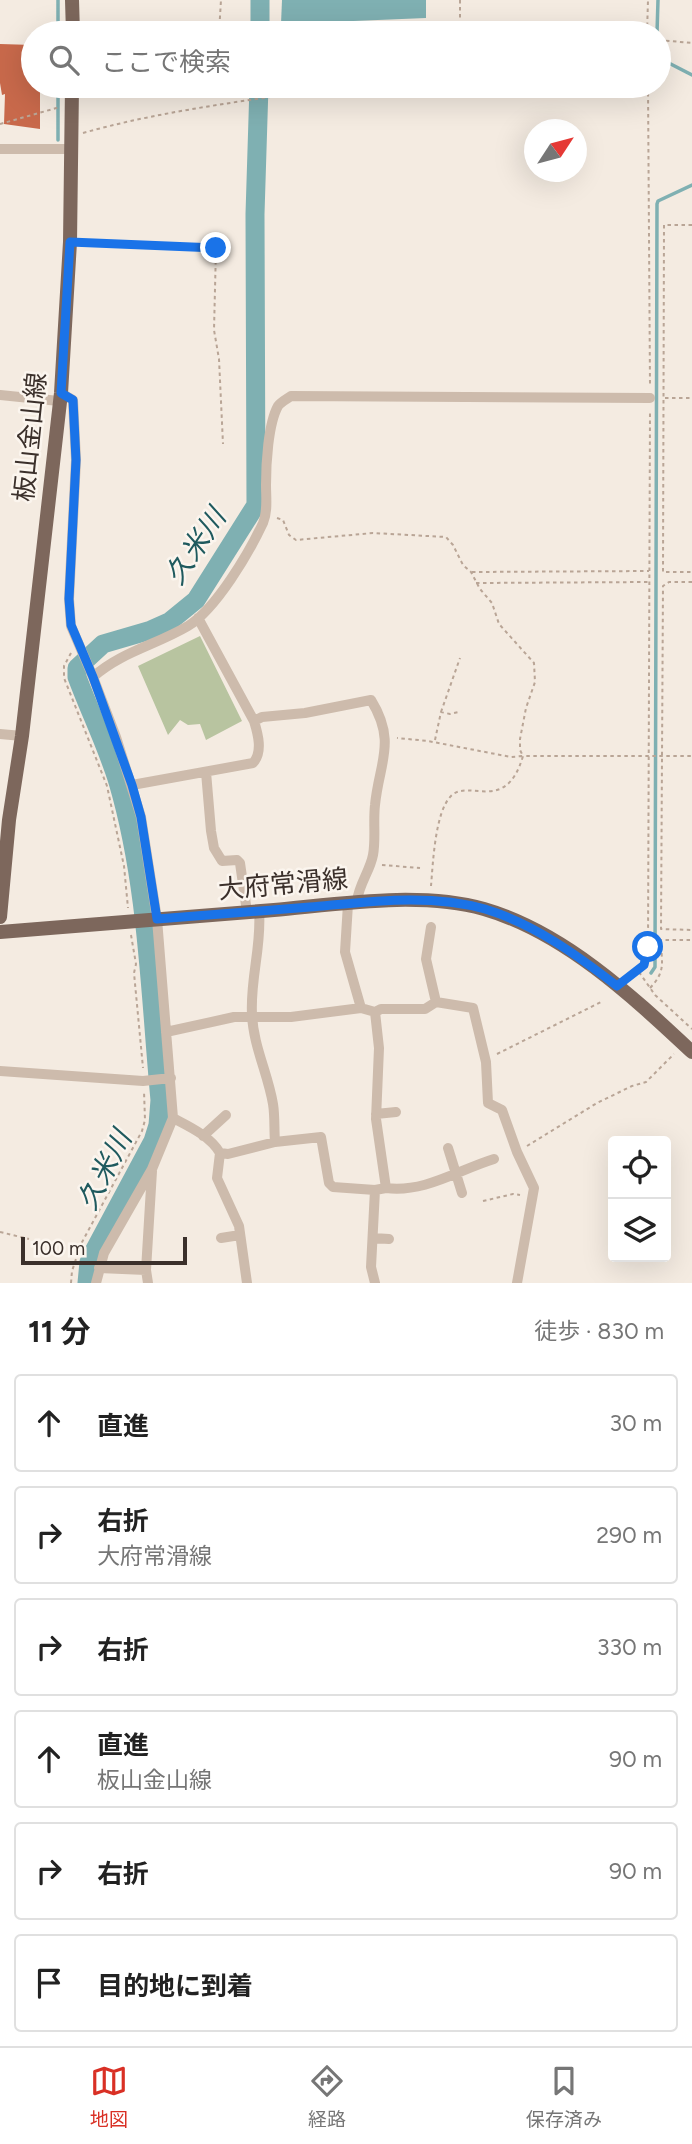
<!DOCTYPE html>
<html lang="ja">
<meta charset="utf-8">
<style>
body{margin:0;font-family:Figtree,"Noto Sans JP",sans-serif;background:#f2f2f2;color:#222}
.controls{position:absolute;right:21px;bottom:21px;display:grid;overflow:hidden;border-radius:7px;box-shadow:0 7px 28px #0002}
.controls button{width:63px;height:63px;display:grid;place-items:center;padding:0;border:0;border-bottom:2px solid #e0e0e0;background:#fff;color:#222;font:35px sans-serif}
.compass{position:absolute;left:524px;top:119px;width:63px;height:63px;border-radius:50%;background:#fff;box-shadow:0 7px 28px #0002;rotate:54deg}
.scale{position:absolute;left:21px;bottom:18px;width:166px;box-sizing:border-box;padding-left:7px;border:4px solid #3b302b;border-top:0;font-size:19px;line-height:24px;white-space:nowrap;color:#3b302b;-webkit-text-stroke:5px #fbf5ee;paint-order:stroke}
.stop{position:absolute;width:21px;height:21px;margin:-16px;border:5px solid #1a73e8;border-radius:50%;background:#fff}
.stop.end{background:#1a73e8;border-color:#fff;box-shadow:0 2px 7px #0008}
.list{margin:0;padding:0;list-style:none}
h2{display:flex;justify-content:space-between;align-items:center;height:91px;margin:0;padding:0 28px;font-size:30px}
h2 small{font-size:23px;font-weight:400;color:#767676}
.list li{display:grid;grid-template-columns:46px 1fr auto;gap:21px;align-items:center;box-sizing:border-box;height:98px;margin:0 14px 14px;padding:0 14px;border:2px solid #e0e0e0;border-radius:7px}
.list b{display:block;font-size:26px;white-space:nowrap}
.list p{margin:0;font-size:23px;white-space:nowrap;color:#767676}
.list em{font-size:23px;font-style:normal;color:#767676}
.icon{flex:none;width:38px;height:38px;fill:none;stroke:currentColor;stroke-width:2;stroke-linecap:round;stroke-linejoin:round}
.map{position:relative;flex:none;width:692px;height:1283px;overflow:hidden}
.search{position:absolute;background:#fff;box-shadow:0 7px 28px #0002;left:21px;right:21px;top:21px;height:77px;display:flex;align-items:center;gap:18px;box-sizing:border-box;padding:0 24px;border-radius:38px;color:#767676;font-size:26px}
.sheet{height:763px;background:#fff}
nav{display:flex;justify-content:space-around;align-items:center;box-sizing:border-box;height:98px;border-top:2px solid #e0e0e0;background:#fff;font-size:19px;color:#767676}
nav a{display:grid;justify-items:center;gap:4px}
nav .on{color:#d93025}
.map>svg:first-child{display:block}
.green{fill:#b8c4a0}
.water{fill:#7fb0b2}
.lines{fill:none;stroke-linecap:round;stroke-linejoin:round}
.stream{stroke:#7fb0b2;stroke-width:3.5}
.river{stroke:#7fb0b2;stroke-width:19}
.building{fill:#c8694b}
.path{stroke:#b9a596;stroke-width:2;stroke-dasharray:3.5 3.5;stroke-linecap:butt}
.minor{stroke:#cdbbac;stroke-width:10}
.major{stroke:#7d675c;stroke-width:14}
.route{stroke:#1a73e8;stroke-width:9}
.labels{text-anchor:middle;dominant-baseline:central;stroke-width:5;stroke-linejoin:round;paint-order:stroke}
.street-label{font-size:26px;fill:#3b302b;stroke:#fbf5ee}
.water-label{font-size:28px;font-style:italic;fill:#1f5a5e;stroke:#fbf5ee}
</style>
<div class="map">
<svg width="692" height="1283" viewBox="0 0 692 1283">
<rect width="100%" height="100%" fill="#f4ebe1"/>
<path class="green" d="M200 636 242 721 206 740 200 724 188 725 180 720 168 735 138 666Z"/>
<path class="water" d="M282 0H426V18L281 24Z"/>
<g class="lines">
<path class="stream" d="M58 0V33
M657 33 658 0
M659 58 692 75
M58 140V86
M651 973 655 967 657 204 658 201 692 185"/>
<path class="river" d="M260 33V0
M87 1283 89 1262 93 1253 153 1141 158 1125 160 1100C150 994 148 884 118 782 107 746 90 712 77 677V668L103 644 151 630 169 622 196 600 256 505 255 214 259 86"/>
</g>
<path class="building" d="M0 44 33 45V86H40V129L4 124 5 94 2 95 0 83Z"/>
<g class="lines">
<path class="path" d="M460 0V33
M219 33 221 0
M647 33 648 0
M659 40 692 43
M648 86 650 386
M0 124 60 107
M83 133C168 109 256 100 343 86
M692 225H664L663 572H692
M82 243 216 248 214 330 219 359 223 444
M665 398H692
M277 518 283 520 289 535 296 540 373 533 446 537 453 545 463 565 471 572 480 589 492 603 499 624 534 663 535 682 526 708 520 739V750L523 756 511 757 428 741 397 738
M472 572 649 571
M692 582H669L663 586 661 929 692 930
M476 583 648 582
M71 653 64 666V678L107 786 124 866 128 908
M441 712 460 658
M435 740 441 712 450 714 459 712
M382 865 420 868
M431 886C433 863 435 812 451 796 469 778 506 815 523 756H692
M131 935 136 964 134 973 143 1068
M639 972 655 995 692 1029
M630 977 644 965 648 947 650 410
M650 988C667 970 661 962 661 940H692
M497 1054 603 1001
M527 1146 597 1103 632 1086 646 1082 674 1054
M483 1201 513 1194 520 1195
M0 1232 29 1239
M71 1283 72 1271 81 1244 142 1131 145 1120 144 1091"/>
<path class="minor" d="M0 149H72
M61 393 73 400 76 460 69 599 71 626 93 677 116 737 141 817 157 919 173 1118 152 1169 104 1253 96 1283
M0 395 59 401
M198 618 254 721
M93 677C121 652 156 645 188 626 216 609 249 553 263 523 268 511 266 498 266 485 266 465 268 424 278 406 281 402 287 399 291 396L650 398
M0 734 22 736
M206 772 211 831 214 848 222 861 237 860 240 863 247 912
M132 785 253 763C263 752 258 734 254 721L262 717 305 713 371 700C397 742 379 763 375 805 373 822 376 839 373 855 370 871 359 884 357 901
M348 904 345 952 361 1008
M259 911C262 945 250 979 252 1014 253 1045 268 1074 273 1104 275 1116 274 1130 275 1142L321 1137 329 1183 333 1187 375 1190
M431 927 426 959 436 1002 473 1008 486 1062 488 1103 502 1110 517 1152 534 1188 517 1283
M375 1012 381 1009H425L436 1002
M166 1032 234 1017H291L361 1008 375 1012 379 1048 376 1119 386 1188 375 1190 371 1267 375 1283
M0 1071 143 1081 171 1078
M376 1114 396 1112
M173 1118C190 1127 210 1136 220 1153L217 1178 239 1226 247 1283
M203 1136 226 1115
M448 1148 462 1193
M220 1153 228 1154 275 1142
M386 1188C425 1193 458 1170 494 1159
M221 1238 240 1235
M373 1238 389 1239
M99 1268 146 1270
M148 1283 146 1270 152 1171"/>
<path class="major" d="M72 0 73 33
M0 917 9 820 22 736 61 393 70 242 72 86
M0 932C91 925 183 917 274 910 340 904 419 891 484 909 564 932 633 997 692 1052"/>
</g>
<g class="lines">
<path class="route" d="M216 248 70 242 61 393 73 400 76 460 69 599 71 625 93 677 132 785 141 817 157 919C208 915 259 911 310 907 367 902 429 893 485 909 534 924 577 955 617 986L644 965 648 947"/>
</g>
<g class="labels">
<g class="street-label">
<text transform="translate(30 437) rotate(-84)">板山金山線</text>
<text transform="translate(283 884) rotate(-5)">大府常滑線</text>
</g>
<g class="water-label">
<text transform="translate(195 546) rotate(-56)">久米川</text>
<text transform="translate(104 1170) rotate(-63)">久米川</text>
</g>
</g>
</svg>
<div class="controls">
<button><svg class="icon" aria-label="locate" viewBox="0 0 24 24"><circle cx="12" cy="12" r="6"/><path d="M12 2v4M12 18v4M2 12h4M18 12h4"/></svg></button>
<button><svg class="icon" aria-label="layers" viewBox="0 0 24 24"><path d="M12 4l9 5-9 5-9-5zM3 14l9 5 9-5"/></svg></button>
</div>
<svg class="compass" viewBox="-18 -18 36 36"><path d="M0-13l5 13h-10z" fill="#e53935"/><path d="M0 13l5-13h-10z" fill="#767676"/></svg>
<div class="scale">100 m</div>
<div class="stop" style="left:648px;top:947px"></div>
<div class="stop end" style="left:216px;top:248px"></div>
<div class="search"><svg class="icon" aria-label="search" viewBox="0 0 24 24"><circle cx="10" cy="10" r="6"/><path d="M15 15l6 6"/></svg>ここで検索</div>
</div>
<section class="sheet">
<h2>11 分<small>徒歩 · 830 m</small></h2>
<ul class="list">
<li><svg class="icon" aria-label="ahead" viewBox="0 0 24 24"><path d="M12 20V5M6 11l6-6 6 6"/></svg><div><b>直進</b></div><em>30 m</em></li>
<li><svg class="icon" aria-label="right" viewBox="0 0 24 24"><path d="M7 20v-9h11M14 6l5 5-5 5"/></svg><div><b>右折</b><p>大府常滑線</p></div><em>290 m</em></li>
<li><svg class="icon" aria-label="right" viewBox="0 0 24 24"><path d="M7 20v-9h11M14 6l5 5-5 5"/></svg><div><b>右折</b></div><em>330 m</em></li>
<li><svg class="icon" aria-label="ahead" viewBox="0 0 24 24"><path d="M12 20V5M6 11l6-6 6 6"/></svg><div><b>直進</b><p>板山金山線</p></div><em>90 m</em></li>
<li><svg class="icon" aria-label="right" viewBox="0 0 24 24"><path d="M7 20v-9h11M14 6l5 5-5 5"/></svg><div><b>右折</b></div><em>90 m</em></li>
<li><svg class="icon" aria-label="arrive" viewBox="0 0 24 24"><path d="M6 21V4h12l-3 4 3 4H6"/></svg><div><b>目的地に到着</b></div></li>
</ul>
</section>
<nav>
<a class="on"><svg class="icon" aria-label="map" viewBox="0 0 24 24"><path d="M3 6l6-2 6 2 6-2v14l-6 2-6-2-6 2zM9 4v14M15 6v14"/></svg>地図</a>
<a><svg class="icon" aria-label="directions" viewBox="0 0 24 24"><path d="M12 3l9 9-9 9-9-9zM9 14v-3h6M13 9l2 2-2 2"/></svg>経路</a>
<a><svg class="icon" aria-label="saved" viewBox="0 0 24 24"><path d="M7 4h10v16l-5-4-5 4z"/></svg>保存済み</a>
</nav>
